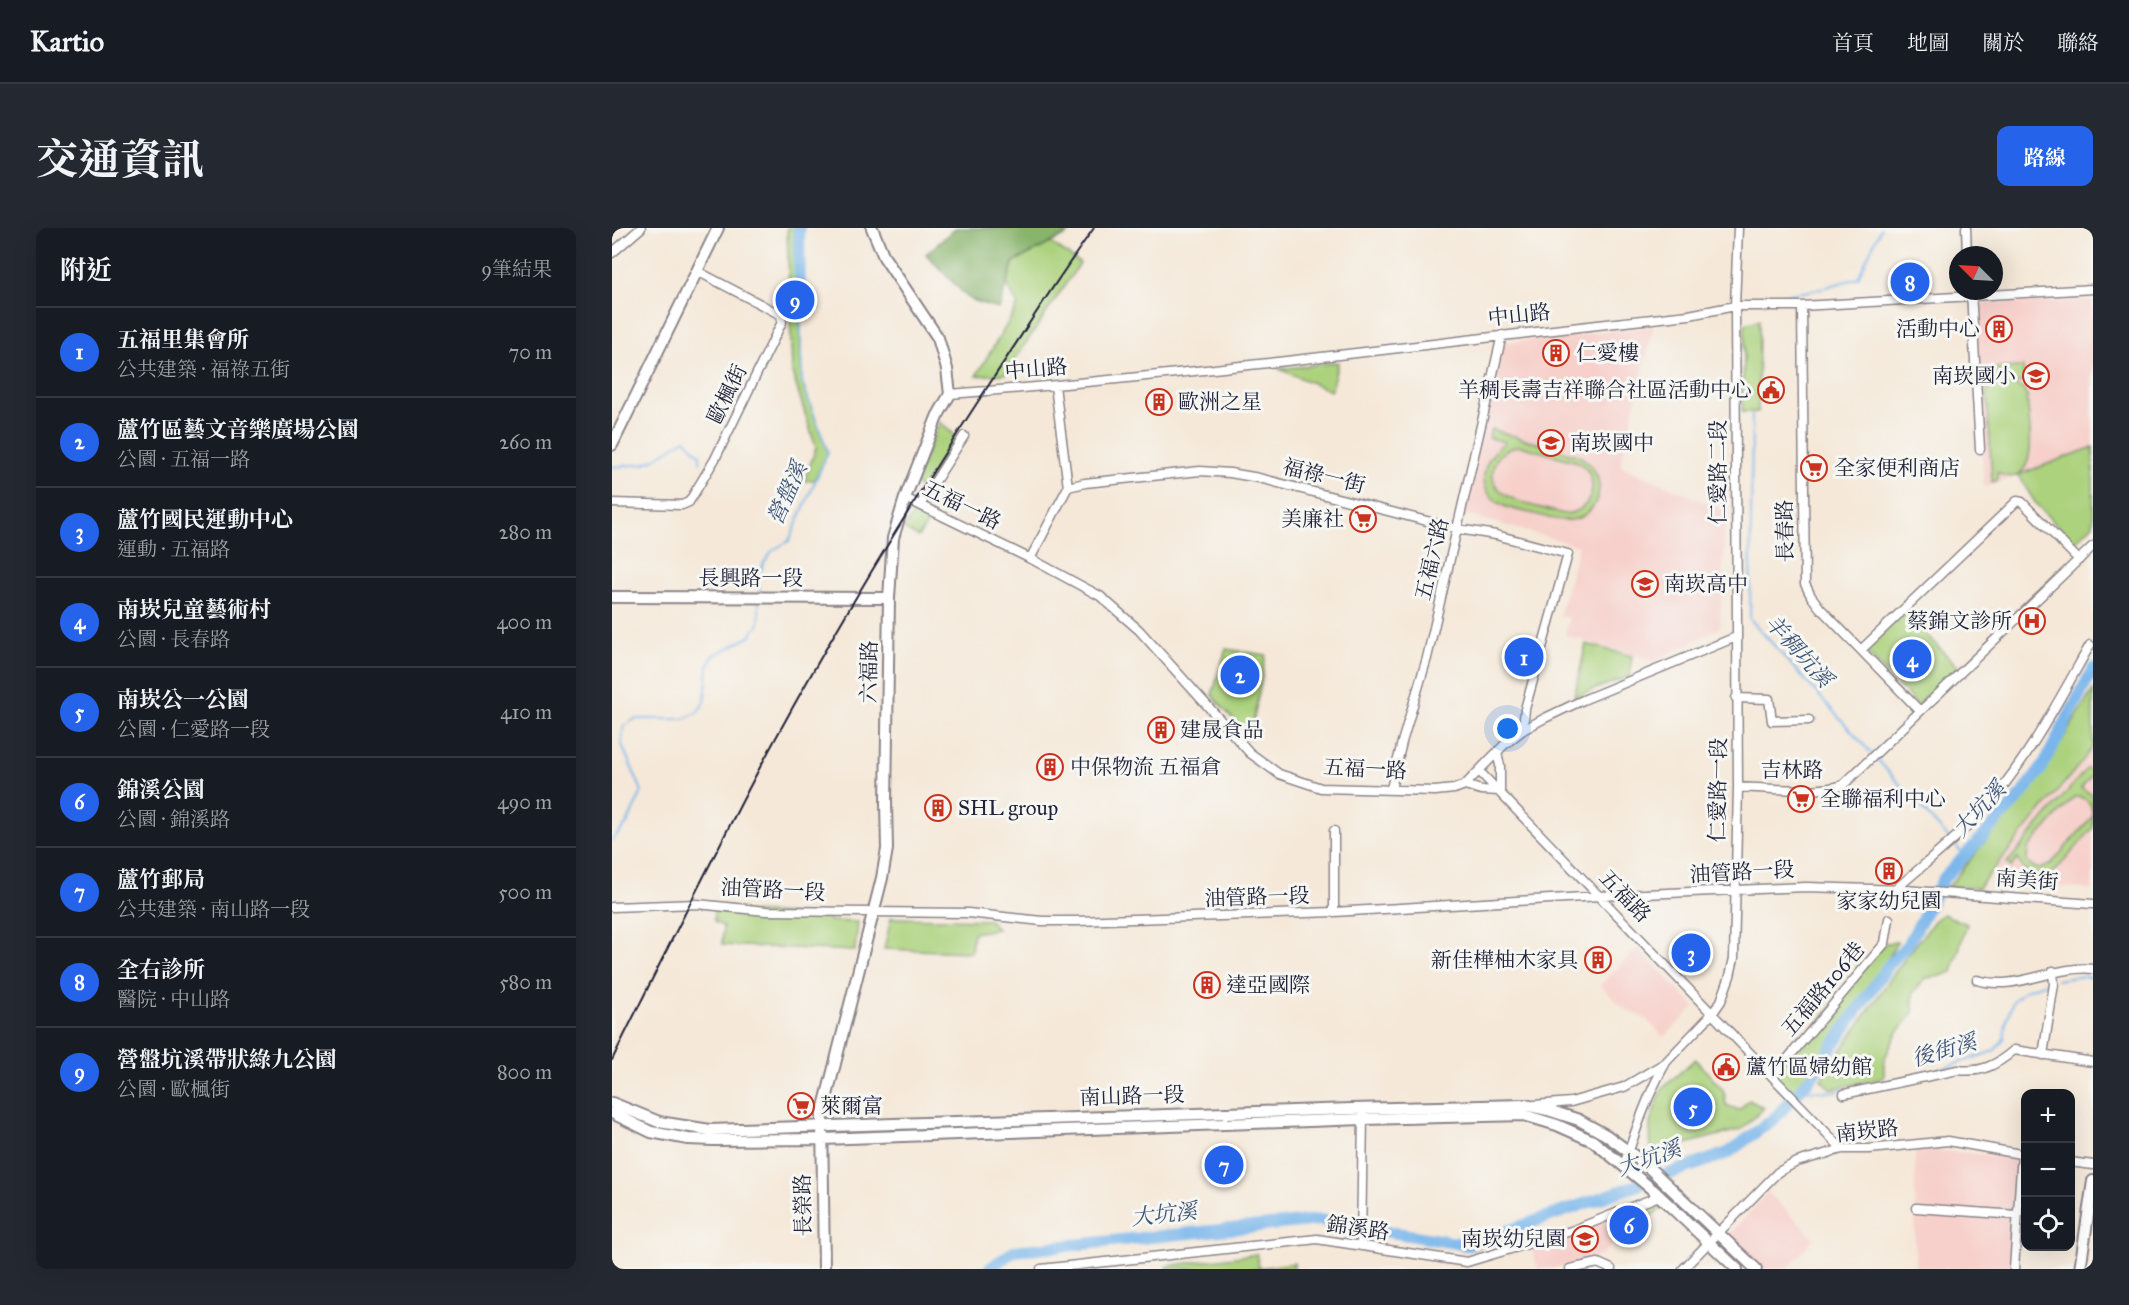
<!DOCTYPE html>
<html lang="zh-TW">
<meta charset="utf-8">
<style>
body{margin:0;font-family:"IM FELL Great Primer","Noto Serif TC",serif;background:#242831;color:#f1f3f6}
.controls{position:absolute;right:18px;bottom:18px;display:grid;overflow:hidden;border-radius:12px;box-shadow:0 6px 24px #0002}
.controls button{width:54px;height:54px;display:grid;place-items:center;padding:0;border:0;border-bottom:2px solid #363941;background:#171b24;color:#f1f3f6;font:30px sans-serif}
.compass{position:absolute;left:1337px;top:18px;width:54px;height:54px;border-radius:50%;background:#171b24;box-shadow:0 6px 24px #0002;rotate:294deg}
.you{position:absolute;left:896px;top:501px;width:21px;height:21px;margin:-15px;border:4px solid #fff;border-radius:50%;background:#1a73e8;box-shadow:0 0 0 9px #1a73e833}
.badge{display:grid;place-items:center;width:39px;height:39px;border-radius:50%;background:#2563eb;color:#fff;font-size:20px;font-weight:700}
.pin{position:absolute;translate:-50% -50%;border:3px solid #fff;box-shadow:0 2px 6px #0006}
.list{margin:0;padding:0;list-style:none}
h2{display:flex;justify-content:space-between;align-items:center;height:78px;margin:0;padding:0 24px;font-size:26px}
h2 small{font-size:20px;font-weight:400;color:#9ea1a6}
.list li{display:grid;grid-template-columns:39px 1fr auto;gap:18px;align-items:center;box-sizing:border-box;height:90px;padding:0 24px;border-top:2px solid #363941}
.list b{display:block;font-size:22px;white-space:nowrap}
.list p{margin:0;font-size:20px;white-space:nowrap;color:#9ea1a6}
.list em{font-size:20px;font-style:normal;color:#9ea1a6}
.icon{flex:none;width:33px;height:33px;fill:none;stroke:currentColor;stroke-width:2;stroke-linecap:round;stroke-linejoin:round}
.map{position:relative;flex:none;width:1481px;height:1041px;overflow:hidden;border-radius:12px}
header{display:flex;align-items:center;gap:36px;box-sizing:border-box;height:84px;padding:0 30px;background:#171b24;border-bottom:2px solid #363941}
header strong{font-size:28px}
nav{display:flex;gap:33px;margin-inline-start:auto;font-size:21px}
.intro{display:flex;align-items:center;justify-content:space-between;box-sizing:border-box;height:144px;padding:0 36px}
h1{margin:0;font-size:42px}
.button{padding:15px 27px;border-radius:12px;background:#2563eb;color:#fff;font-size:21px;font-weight:700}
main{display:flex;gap:36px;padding:0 36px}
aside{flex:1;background:#171b24;border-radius:12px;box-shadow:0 6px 24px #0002}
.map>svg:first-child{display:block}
.built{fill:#f7d0cb}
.green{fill:#acd27d;stroke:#677a5c;stroke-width:1.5;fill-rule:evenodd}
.forest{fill:#89b46c;stroke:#566b54;stroke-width:1.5}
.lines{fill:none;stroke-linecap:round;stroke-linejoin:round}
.stream{stroke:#79b6eb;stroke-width:2}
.river{stroke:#79b6eb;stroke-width:12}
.minor-casing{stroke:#8c858a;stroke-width:11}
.tertiary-casing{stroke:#8c858a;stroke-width:14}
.minor{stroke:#fff;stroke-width:8}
.tertiary{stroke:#fff;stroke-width:10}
.rail{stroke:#22223b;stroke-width:2}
.labels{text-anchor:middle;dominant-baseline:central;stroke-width:6;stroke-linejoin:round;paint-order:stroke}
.street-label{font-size:21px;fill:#22223b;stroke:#f6f6f2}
.poi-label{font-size:21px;fill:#22223b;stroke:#f6f6f2;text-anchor:start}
.water-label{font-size:22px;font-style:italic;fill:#405679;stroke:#f6f6f2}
</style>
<header>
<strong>Kartio</strong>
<nav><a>首頁</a><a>地圖</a><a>關於</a><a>聯絡</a></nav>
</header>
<div class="intro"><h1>交通資訊</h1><a class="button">路線</a></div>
<main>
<aside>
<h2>附近<small>9筆結果</small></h2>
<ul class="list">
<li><span class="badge">1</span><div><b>五福里集會所</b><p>公共建築 · 福祿五街</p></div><em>70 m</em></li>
<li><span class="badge">2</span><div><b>蘆竹區藝文音樂廣場公園</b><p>公園 · 五福一路</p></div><em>260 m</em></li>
<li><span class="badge">3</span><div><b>蘆竹國民運動中心</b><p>運動 · 五福路</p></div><em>280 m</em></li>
<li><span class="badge">4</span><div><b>南崁兒童藝術村</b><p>公園 · 長春路</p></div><em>400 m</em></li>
<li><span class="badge">5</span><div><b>南崁公一公園</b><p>公園 · 仁愛路一段</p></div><em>410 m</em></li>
<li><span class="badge">6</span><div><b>錦溪公園</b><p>公園 · 錦溪路</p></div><em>490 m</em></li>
<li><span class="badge">7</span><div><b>蘆竹郵局</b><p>公共建築 · 南山路一段</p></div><em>500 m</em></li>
<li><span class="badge">8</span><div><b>全右診所</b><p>醫院 · 中山路</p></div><em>580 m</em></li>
<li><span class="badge">9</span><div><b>營盤坑溪帶狀綠九公園</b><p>公園 · 歐楓街</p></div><em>800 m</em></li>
</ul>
</aside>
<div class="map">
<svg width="1481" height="1041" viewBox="0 0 1481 1041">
<rect width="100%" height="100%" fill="#f6f6f2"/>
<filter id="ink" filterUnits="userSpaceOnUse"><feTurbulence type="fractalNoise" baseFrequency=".0167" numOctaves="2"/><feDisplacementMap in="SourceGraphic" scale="12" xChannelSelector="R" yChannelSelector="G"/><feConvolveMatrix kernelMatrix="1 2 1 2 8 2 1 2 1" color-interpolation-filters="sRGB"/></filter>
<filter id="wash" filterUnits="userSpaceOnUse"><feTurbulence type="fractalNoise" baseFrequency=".008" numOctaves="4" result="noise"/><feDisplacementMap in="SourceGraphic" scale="24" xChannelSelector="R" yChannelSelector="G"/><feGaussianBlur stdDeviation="1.35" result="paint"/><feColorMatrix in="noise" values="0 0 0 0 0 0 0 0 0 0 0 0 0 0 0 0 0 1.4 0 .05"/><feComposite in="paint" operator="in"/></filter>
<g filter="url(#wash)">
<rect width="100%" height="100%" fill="#f5e8d8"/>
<path class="built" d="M1481 72V219L1372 260 1363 76Z
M1042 98 1008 238 1114 283 1108 400 1042 433 953 407 957 390 947 388 967 318 849 285 892 115Z
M1481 518V662L1387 652V642L1384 639 1473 532Z
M1026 720 1083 779 1052 809 1034 791 1011 780 988 757Z
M1303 920 1408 930 1401 1041H1303Z
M1156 964 1202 1010 1176 1041H1149L1114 1010Z
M1006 990 1013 1004 988 1028 939 1041H926L919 1018Z"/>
<path class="green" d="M175 0H186L190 154 216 224 203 252 192 253 204 220 180 144Z
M439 15 468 35 393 146 364 148 406 78 395 56 402 34Z
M1147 92 1146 184H1130L1133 96Z
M726 134 719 163 667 141Z
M1411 139 1412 154 1399 155 1411 161 1415 169C1416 190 1427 239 1403 248 1396 250 1391 248 1385 244V253L1380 254 1374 146 1381 145V159L1389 156H1384V140Z
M328 194 347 211 312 264 302 254Z
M879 201 967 228C979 235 986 245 987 258 987 266 984 274 980 280 964 300 940 291 919 285 909 283 896 281 888 276 861 258 872 230 893 214L877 210ZM908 218 966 234C991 250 981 285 952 286 928 279 868 272 883 235 887 225 897 219 908 218Z
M1481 219V297L1462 315 1424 276 1406 247Z
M305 279 321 288 306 309 292 301Z
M1292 384 1347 440 1307 479 1253 423Z
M974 416 1020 428 1018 448 962 469Z
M614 421 654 427 638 511 600 467Z
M1481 462V518L1472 531 1366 660 1336 659 1434 538Z
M1475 540 1481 545 1469 560 1481 567V600C1472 609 1449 640 1439 645 1425 654 1412 644 1405 631L1399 639 1395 635ZM1462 569C1475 568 1481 576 1480 589L1438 637 1427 641 1419 638 1415 633 1416 620Z
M102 683 214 687 218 693 246 694 243 723 110 717 111 698 102 694Z
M1331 686 1355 696 1340 744 1329 748 1314 750 1301 765V786L1285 805 1272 832V850L1219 861 1209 852 1283 744 1322 693Z
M279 690 378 692 385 701 361 705 359 724 272 721Z
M1285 714 1251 776 1202 837 1196 850 1181 869 1161 848 1273 715Z
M1083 831 1112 863 1114 877 1127 882 1137 872 1152 880 1130 901 1039 925 1038 895 1050 861Z
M1040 976 1048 977 1051 980 1014 1004 1007 990Z
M645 1026 647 1040 682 1035V1041H554L555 1038Z"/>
<path class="forest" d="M344 0H453L456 6 401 34 387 81 357 71 314 26Z"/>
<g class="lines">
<path class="stream" d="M1153 75 1156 70 1203 62 1246 50 1269 0
M1140 186 1138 391 1260 526
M0 239 31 236 41 232 73 211 88 227V234
M148 366 146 352 151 336 161 322 177 313 216 224 190 154 188 63
M1264 530 1352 627
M0 612 15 596 30 563 9 515 12 498 23 491H71L85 485 93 473 96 439 101 428 139 408 141 402 146 399C149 391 146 382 147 372
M1445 752 1464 749H1481
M1275 853 1329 841 1382 823 1392 811 1394 795 1401 773 1414 762 1440 753
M1188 862 1220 864 1234 861"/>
<path class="river" d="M187 0 188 63
M377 1041 402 1023 707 992 856 1017 1116 925 1163 890 1200 848 1276 738 1297 715 1332 650 1406 571 1430 540 1481 441"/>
</g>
</g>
<g filter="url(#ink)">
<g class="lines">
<defs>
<path id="minor" d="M1354 0 1355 27
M0 25 29 0
M1359 63 1368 221
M1190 78 1193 356 1199 368 1208 380 1308 483
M443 158 456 259
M338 166C585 147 831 113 1077 87L1123 78H1190L1481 61
M293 270 423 333 488 368 527 402 638 525 667 546 709 560 823 563 842 561 853 557 891 518 911 502 933 490 971 472 1124 409
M0 275 70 277 77 274 103 231 170 94 169 87 85 43
M308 277 352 208
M418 331 456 259 473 255 588 243 618 245 647 250 846 301 884 307 956 326 913 481 911 502
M1249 422 1405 273 1410 274 1467 332
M1124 470 1157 471 1160 493 1197 492
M885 525 888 537V564
M867 543 1230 921
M853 557 869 562 887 563
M1126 559C1153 560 1206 566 1231 557L1481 318
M779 561 790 514 815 430 890 107
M1284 661C1313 635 1344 612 1370 583 1413 537 1447 472 1478 417
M0 679 85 676 154 683 356 685 430 693H464L722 684 988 668 1194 659 1291 662 1481 676
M722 684V603
M1365 752C1405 764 1441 737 1481 741
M1431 827 1442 756 1441 743
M1161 848 1273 715 1277 691
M1232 866 1346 842C1369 845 1385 837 1402 822L1481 834
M923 877 959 874 1012 859 1053 835 1100 786 1109 773 1118 748 1122 730 1126 559 1123 78 1126 0
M1458 934 1481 937
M1012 937C1024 902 1035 868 1053 836
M1304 980 1405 987
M749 1018 751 887
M429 1041 705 1011 855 1034 959 1003 1047 968
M958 1041 986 1035 999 1041
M1071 1041 1166 944 1185 934 1230 921H1257L1336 913 1414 927
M1402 1041 1410 926"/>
<path id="tertiary" d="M0 217 106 0
M0 369 277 370
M0 875 47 894 98 902 739 881 913 877 936 882 967 892 994 907 1032 935 1144 1041
M0 885 39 904 76 911 101 912 210 911 751 891 912 887 945 897 981 913 1041 962 1125 1041
M212 1041 210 887 270 650 275 621 274 575 277 370 281 310 293 270 325 189 338 166 335 141 326 110 272 29 260 0
M1468 1041 1481 953"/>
</defs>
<use href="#minor" class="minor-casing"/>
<use href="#tertiary" class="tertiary-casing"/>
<use href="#minor" class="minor"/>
<use href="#tertiary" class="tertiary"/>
<path class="rail" d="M0 832C48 735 96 638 146 543 218 408 298 277 382 149 415 99 447 48 482 0"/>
</g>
</g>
<defs>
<symbol id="building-ring" viewBox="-11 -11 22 22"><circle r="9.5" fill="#f6f6f2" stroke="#c8321e" stroke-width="1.5"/><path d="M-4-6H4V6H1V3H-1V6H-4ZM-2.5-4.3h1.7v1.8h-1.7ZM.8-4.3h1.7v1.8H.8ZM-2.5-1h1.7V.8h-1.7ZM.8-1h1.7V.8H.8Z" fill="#c8321e"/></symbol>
<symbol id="school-ring" viewBox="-11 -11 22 22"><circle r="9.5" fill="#f6f6f2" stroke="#c8321e" stroke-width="1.5"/><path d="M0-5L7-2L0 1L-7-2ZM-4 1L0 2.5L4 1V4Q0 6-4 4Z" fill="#c8321e"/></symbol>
<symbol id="civic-ring" viewBox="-11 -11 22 22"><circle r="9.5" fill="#f6f6f2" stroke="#c8321e" stroke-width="1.5"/><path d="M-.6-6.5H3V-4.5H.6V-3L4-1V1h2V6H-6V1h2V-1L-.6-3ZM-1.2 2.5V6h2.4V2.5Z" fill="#c8321e"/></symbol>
<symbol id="supermarket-ring" viewBox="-11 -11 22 22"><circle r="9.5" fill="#f6f6f2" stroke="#c8321e" stroke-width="1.5"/><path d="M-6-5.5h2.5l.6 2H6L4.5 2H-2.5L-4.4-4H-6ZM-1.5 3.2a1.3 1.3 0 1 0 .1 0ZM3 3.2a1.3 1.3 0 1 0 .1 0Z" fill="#c8321e"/></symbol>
<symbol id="hospital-ring" viewBox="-11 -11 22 22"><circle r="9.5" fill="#f6f6f2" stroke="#c8321e" stroke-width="1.5"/><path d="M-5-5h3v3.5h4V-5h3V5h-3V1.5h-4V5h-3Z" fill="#c8321e"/></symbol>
</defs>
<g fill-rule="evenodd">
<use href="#building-ring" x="1372" y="86" width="30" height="30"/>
<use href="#building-ring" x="929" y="110" width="30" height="30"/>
<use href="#school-ring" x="1409" y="133" width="30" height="30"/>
<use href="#civic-ring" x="1144" y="147" width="30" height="30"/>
<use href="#building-ring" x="532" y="159" width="30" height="30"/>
<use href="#school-ring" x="924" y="200" width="30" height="30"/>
<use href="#supermarket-ring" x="1187" y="225" width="30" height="30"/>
<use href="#supermarket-ring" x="736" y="276" width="30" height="30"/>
<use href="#school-ring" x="1018" y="341" width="30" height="30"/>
<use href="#hospital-ring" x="1405" y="378" width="30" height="30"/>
<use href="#building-ring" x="534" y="487" width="30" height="30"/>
<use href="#building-ring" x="423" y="524" width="30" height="30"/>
<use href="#supermarket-ring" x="1174" y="556" width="30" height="30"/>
<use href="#building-ring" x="311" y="565" width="30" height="30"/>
<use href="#building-ring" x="1262" y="628" width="30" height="30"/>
<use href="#building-ring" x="971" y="717" width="30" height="30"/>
<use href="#building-ring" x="580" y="742" width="30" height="30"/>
<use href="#civic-ring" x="1099" y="824" width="30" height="30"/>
<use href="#supermarket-ring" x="174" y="863" width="30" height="30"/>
<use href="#school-ring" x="958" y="996" width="30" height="30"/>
</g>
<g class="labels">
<g class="street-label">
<text transform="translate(907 87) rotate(-6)">中山路</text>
<text transform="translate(424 141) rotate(-5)">中山路</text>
<text transform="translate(115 166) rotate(-64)">歐楓街</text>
<text transform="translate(1106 244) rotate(-90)">仁愛路二段</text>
<text transform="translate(712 248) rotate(14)">福祿一街</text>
<text transform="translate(350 277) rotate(26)">五福一路</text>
<text transform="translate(1173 303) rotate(-91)">長春路</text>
<text transform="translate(820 331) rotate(-77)">五福六路</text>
<text x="139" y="350">長興路一段</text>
<text transform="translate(257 444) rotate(-89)">六福路</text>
<text transform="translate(753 541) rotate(3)">五福一路</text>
<text x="1180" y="542">吉林路</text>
<text transform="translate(1106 562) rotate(-89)">仁愛路一段</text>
<text transform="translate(1130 644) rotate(-3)">油管路一段</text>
<text transform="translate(1415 652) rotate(4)">南美街</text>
<text transform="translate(161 662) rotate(3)">油管路一段</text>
<text transform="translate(1013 668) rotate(46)">五福路</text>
<text transform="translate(645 669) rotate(-2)">油管路一段</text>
<text transform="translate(1211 761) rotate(-50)">五福路106巷</text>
<text transform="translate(520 868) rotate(-2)">南山路一段</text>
<text transform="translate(1255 903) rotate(-6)">南崁路</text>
<text transform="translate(191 977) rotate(-91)">長榮路</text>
<text transform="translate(746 1000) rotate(8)">錦溪路</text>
</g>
<g class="poi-label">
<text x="1368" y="101" text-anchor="end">活動中心</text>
<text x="964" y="125">仁愛樓</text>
<text x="1404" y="148" text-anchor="end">南崁國小</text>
<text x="1140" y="162" text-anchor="end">羊稠長壽吉祥聯合社區活動中心</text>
<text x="566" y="174">歐洲之星</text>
<text x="958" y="215">南崁國中</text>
<text x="1222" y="240">全家便利商店</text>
<text x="732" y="291" text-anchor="end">美廉社</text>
<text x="1052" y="356">南崁高中</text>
<text x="1400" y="393" text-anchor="end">蔡錦文診所</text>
<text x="568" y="502">建晟食品</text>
<text x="458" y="539">中保物流 五福倉</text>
<text x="1208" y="571">全聯福利中心</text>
<text x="346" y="580">SHL group</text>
<text x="1277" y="673" text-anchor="middle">家家幼兒園</text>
<text x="966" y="732" text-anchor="end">新佳樺柚木家具</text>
<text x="614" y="757">達亞國際</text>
<text x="1134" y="839">蘆竹區婦幼館</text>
<text x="208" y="878">萊爾富</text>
<text x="954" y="1011" text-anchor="end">南崁幼兒園</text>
</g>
<g class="water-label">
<text transform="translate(175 265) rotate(-66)">營盤溪</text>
<text transform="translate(1187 423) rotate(48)">羊稠坑溪</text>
<text transform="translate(1367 581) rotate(-47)">大坑溪</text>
<text transform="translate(1332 822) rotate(-16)">後街溪</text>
<text transform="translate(1037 930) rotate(-19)">大坑溪</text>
<text transform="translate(552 986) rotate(-6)">大坑溪</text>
</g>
</g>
</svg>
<div class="controls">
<button>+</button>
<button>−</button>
<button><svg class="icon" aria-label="locate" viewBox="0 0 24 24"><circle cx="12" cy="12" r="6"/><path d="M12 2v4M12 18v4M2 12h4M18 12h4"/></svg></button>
</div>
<svg class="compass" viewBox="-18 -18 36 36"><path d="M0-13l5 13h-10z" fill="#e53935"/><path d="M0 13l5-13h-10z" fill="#9ea1a6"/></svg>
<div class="you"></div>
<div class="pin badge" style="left:912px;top:429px">1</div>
<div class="pin badge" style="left:628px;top:447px">2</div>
<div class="pin badge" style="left:1079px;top:725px">3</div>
<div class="pin badge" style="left:1300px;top:431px">4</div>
<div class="pin badge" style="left:1081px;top:879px">5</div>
<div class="pin badge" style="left:1017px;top:997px">6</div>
<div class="pin badge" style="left:612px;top:937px">7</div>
<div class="pin badge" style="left:1298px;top:54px">8</div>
<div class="pin badge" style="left:183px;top:72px">9</div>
</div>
</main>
